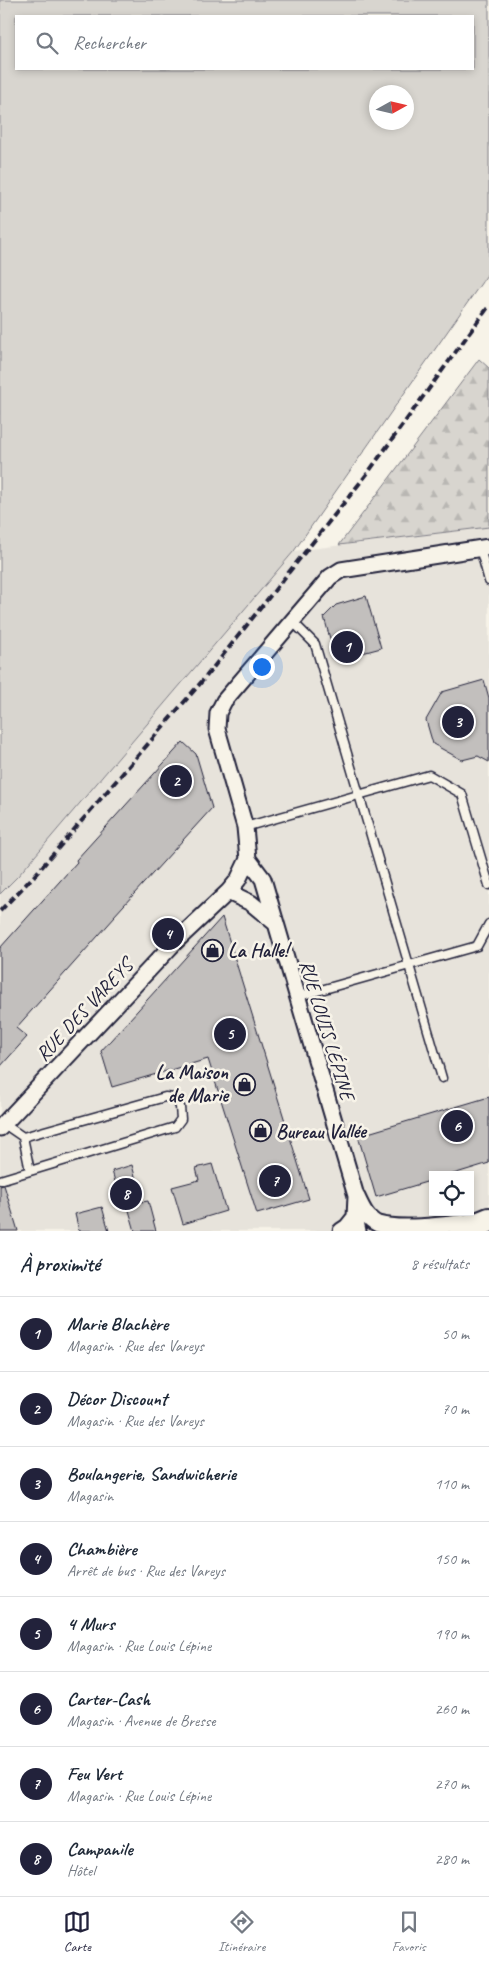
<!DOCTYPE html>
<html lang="fr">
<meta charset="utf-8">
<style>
body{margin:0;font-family:Caveat,sans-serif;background:#f2f2f3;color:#1f2937}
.controls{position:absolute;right:15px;bottom:15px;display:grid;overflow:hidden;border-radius:0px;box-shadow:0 2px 8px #0003}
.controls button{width:45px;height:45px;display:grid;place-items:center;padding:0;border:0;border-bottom:1px solid #e0e1e3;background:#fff;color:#1f2937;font:25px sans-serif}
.compass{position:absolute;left:369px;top:85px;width:45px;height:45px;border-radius:50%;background:#fff;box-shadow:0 2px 8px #0003;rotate:82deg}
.you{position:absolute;left:261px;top:666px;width:18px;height:18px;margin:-12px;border:4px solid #fff;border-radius:50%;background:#1a73e8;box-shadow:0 0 0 8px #1a73e833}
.badge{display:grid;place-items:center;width:32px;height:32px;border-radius:50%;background:#22223b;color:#fff;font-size:16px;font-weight:700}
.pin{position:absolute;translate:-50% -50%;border:2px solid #fff;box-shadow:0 1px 5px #0006}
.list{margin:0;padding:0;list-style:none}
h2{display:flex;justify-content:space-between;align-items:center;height:65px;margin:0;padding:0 20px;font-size:21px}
h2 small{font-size:16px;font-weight:400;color:#747a83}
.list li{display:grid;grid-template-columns:32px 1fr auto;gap:15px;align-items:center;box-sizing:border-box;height:75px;padding:0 20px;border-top:1px solid #e0e1e3}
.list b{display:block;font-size:19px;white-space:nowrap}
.list p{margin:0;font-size:16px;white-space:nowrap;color:#747a83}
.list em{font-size:16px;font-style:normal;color:#747a83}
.icon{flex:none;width:28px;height:28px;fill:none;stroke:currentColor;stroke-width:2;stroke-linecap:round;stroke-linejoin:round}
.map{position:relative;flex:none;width:489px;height:1231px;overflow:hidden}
.search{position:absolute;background:#fff;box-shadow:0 2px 8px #0003;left:15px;right:15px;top:15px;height:55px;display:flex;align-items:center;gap:12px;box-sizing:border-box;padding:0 18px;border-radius:0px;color:#747a83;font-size:19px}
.sheet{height:665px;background:#fff}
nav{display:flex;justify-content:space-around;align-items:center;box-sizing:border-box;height:70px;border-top:1px solid #e0e1e3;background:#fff;font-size:14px;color:#747a83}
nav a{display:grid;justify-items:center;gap:2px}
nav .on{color:#22223b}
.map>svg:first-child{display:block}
.built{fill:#e7e3db;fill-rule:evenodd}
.green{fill:#d8d5cf;stroke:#7d7c85;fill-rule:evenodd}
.forest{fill:url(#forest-firs);stroke:#7d7c85}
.building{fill:#c2bfbd;stroke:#22223b}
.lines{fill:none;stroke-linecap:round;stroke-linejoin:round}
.service-casing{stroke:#22223b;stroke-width:11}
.minor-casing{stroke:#22223b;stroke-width:19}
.primary-casing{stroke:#22223b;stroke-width:28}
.service{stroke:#f7f3e8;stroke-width:8}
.minor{stroke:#f7f3e8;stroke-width:15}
.primary{stroke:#f7f3e8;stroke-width:24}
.rail{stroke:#22223b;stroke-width:4;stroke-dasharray:8 4;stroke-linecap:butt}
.labels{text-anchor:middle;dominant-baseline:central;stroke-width:5;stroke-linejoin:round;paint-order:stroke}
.poi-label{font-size:20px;font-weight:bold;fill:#22223b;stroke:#f7f3e8;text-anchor:start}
.street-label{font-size:20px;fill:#22223b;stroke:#f7f3e8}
</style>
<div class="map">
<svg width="489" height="1231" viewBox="0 0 489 1231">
<defs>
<pattern id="forest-firs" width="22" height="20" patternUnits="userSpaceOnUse" patternTransform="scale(1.25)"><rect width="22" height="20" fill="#d8d5cf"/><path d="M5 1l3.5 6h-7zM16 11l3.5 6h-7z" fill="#b9b7b3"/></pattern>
</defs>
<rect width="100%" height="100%" fill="#f7f3e8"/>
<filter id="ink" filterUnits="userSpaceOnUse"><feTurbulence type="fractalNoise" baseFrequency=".02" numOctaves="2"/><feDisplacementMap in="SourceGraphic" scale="10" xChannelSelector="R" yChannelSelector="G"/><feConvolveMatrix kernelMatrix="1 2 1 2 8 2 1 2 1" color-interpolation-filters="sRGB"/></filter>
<g filter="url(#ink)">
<path class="built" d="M489 527V1231H0V894L18 876 294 551ZM433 1175H470V1212H433Z"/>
<path class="green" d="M0 0H489V272L294 551 18 876 0 894ZM16 16H473V69H16ZM376 92H406V122H376Z"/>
<path class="forest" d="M479 359 489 368V527L339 545Z"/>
<path class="building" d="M366 596 381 648 336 660 324 617 336 605Z
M484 680 489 698V762L478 756 462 760 433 744 426 720 442 692Z
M183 742 196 754 212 808 114 916 115 917 16 1028 27 1037 0 1067V948L77 862 76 860Z
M222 917 309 1199 257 1214 208 1059 112 1087 101 1051Z
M489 1097V1163L450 1175H433V1180L376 1197 358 1136Z
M212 1164 226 1211 183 1224 172 1187 199 1180 196 1168Z
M132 1165 142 1202 148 1201 156 1231H135L128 1207 123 1209 112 1171Z
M4 1185 18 1231H0V1186Z
M102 1207 109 1231H79L75 1214Z"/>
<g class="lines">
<defs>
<path id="service" d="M480 548 489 581
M292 621 315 644 442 1078
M245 827 429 775 462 794 489 885
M296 997 477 946 489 924
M23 1137 165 1097 176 1098 180 1107 181 1119 175 1127 30 1171
M0 1180 30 1171 23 1137 4 1124"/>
<path id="minor" d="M248 859 263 879 356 1196 355 1217 358 1231
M228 892 251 903 274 922
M0 1128 175 942 228 892 238 880 248 859 245 827 217 729 218 713 224 701 330 577 341 570 489 547
M357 1197C362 1208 367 1219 378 1224 403 1231 446 1225 472 1221
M341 1231 347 1227 355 1217"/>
<path id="primary" d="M462 1231 489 1220"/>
</defs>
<use href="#service" class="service-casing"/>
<use href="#minor" class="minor-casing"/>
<use href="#primary" class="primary-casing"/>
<use href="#service" class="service"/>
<use href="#minor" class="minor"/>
<use href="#primary" class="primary"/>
<path class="rail" d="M0 911 35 875 204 679 367 474 489 306"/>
</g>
</g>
<defs>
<symbol id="shop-ring" viewBox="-11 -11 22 22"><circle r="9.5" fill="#f7f3e8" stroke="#22223b" stroke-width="1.5"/><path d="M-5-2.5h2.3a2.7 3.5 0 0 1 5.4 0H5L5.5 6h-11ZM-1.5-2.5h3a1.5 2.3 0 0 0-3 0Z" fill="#22223b"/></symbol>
</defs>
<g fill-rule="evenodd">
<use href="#shop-ring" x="200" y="938" width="25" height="25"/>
<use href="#shop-ring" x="232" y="1072" width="25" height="25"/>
<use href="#shop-ring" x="248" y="1118" width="25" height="25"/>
</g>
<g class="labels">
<g class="poi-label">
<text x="228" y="950">La Halle!</text>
<text x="228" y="1072" text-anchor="end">La Maison<tspan x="228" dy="23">de Marie</tspan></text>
<text x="276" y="1131">Bureau Vallée</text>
</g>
<g class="street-label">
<text transform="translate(84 1010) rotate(-47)">RUE DES VAREYS</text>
<text transform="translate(327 1030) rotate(73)">RUE LOUIS LÉPINE</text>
</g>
</g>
</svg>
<div class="controls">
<button><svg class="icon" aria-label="locate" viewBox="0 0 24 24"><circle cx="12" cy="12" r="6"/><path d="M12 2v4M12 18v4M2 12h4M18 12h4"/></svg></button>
</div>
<svg class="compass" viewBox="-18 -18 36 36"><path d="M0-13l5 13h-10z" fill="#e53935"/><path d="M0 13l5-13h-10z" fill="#747a83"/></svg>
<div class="you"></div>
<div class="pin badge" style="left:347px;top:647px">1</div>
<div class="pin badge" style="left:176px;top:781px">2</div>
<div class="pin badge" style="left:458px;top:722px">3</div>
<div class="pin badge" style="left:168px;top:934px">4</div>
<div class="pin badge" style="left:230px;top:1034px">5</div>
<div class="pin badge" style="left:457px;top:1126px">6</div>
<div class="pin badge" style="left:275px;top:1181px">7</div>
<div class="pin badge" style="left:126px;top:1194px">8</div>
<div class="search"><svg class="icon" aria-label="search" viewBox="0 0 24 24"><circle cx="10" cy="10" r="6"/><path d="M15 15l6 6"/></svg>Rechercher</div>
</div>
<section class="sheet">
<h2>À proximité<small>8 résultats</small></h2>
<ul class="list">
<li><span class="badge">1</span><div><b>Marie Blachère</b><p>Magasin · Rue des Vareys</p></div><em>50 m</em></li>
<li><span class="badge">2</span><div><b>Décor Discount</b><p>Magasin · Rue des Vareys</p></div><em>70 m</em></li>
<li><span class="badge">3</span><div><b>Boulangerie, Sandwicherie</b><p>Magasin</p></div><em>110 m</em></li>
<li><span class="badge">4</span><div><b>Chambière</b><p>Arrêt de bus · Rue des Vareys</p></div><em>150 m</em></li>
<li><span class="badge">5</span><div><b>4 Murs</b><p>Magasin · Rue Louis Lépine</p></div><em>190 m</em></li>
<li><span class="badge">6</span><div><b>Carter-Cash</b><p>Magasin · Avenue de Bresse</p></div><em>260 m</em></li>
<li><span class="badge">7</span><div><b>Feu Vert</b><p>Magasin · Rue Louis Lépine</p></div><em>270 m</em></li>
<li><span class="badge">8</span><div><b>Campanile</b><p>Hôtel</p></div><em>280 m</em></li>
</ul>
</section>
<nav>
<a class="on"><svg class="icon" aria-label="map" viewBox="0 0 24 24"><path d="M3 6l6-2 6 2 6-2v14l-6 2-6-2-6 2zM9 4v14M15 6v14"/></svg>Carte</a>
<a><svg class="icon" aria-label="directions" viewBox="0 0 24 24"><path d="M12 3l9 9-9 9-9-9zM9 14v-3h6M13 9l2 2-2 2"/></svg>Itinéraire</a>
<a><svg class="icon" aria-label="saved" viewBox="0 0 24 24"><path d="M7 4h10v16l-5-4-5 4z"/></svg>Favoris</a>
</nav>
